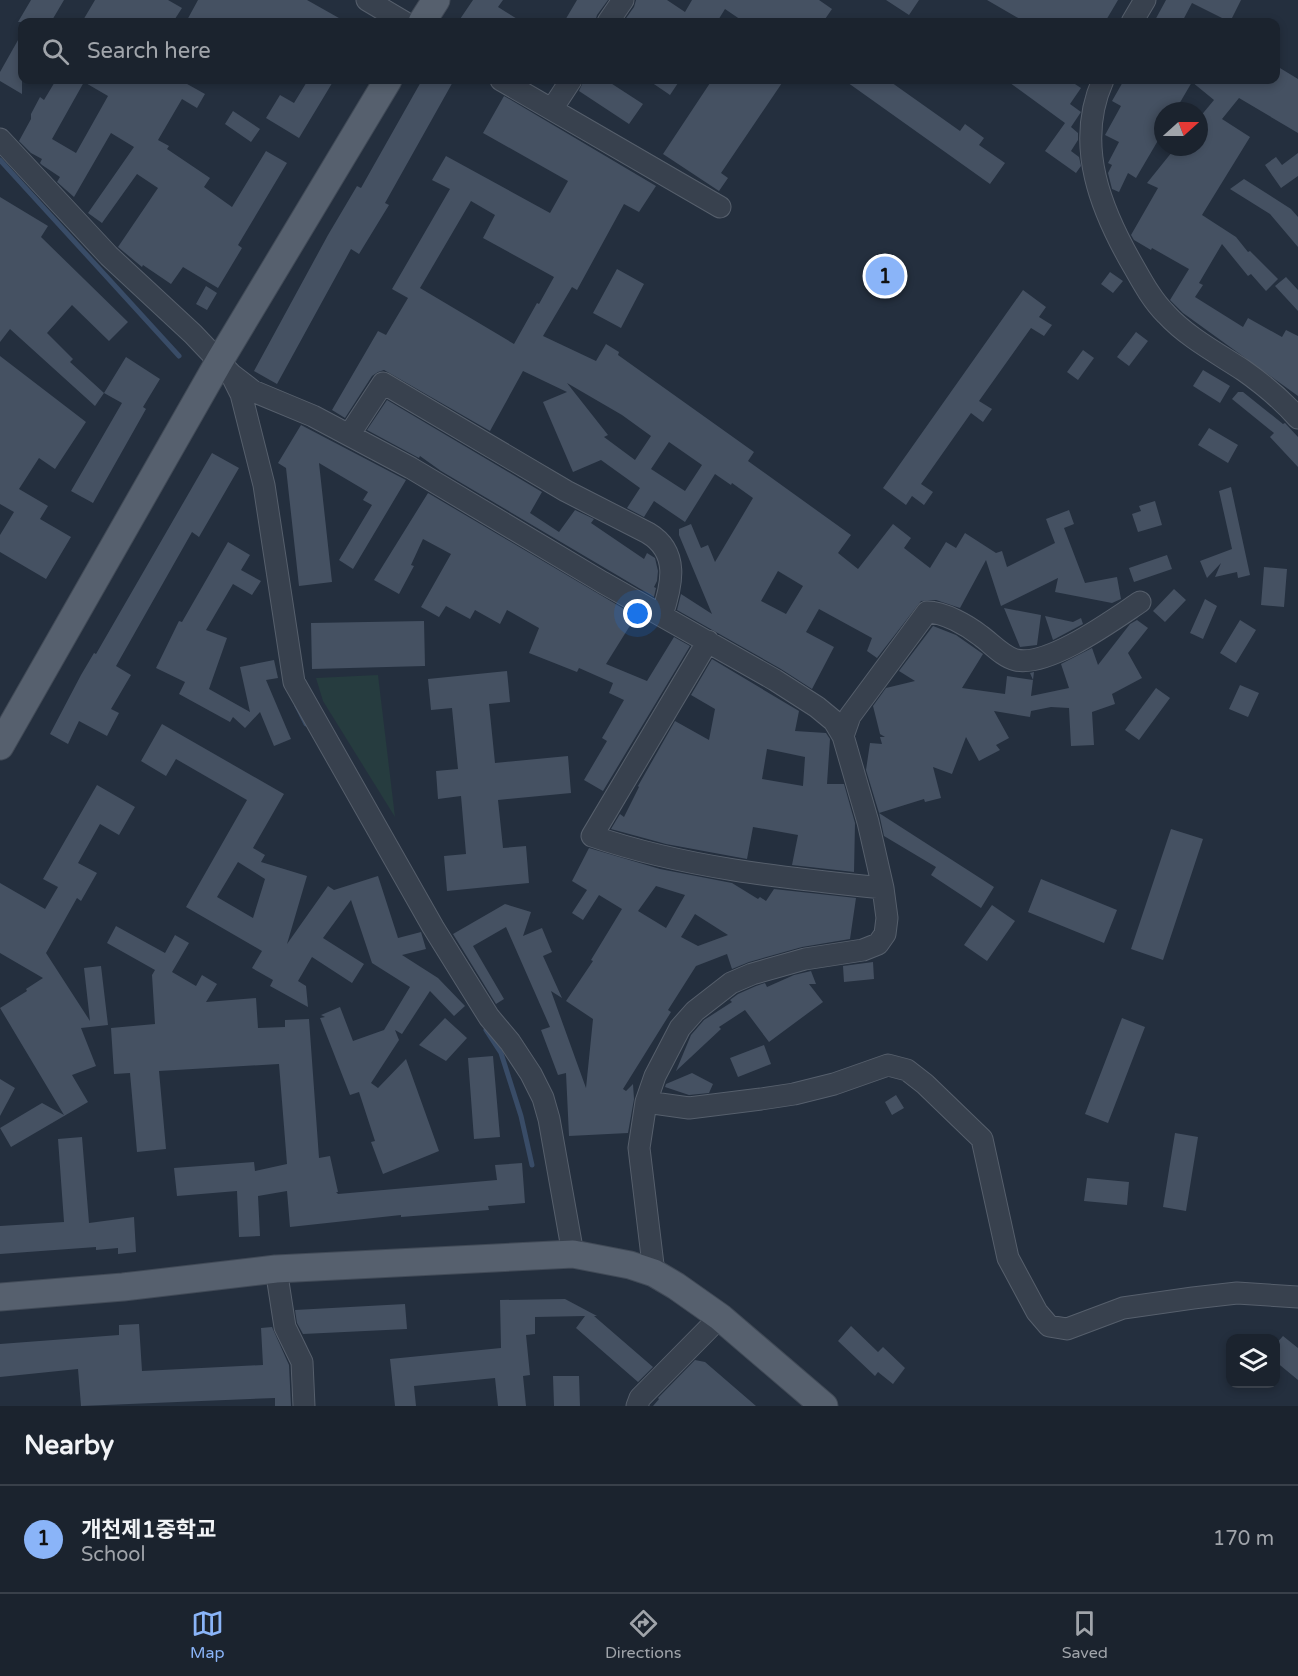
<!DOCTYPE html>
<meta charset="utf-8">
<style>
body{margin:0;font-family:"Varela Round","Noto Sans KR",sans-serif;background:#282f3a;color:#f1f3f6}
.controls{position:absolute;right:18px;bottom:18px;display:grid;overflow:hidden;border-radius:12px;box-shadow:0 3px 9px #0003}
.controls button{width:54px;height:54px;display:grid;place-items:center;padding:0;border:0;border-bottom:2px solid #39404a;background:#1b232e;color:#f1f3f6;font:30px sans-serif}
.compass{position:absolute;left:1154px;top:102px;width:54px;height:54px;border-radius:50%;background:#1b232e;box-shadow:0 3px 9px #0003;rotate:69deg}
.you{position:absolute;left:638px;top:614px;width:21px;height:21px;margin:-15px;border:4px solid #fff;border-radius:50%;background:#1a73e8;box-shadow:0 0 0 9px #1a73e833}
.badge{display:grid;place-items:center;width:39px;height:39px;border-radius:50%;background:#8ab4f8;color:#111;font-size:20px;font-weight:700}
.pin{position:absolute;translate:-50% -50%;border:3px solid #fff;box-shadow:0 2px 6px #0006}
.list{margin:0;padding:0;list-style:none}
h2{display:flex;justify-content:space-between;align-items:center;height:78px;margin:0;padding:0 24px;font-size:26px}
h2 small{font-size:20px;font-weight:400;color:#a0a4aa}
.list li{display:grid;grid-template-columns:39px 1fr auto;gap:18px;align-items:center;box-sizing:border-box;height:108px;padding:0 24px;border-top:2px solid #39404a}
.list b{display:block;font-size:22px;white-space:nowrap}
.list p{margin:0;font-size:20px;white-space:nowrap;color:#a0a4aa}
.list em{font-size:20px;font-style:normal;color:#a0a4aa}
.icon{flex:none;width:33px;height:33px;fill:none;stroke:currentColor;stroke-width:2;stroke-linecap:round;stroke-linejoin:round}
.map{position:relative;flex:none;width:1298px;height:1406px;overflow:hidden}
.search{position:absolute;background:#1b232e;box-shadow:0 3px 9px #0003;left:18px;right:18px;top:18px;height:66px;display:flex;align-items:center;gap:15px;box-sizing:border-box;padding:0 21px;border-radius:12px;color:#a0a4aa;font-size:22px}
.sheet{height:186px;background:#1b232e}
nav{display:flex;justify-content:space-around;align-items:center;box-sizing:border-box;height:84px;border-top:2px solid #39404a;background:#1b232e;font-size:16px;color:#a0a4aa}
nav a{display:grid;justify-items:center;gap:3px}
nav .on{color:#8ab4f8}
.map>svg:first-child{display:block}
.green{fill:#263c3f}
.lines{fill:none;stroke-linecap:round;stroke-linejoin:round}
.stream{stroke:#394c67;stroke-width:5}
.building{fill:#455162;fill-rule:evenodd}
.minor-casing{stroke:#565f6c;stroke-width:23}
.major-casing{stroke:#414a57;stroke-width:29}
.minor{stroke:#38414e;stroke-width:21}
.major{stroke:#56606e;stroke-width:27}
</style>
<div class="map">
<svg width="1298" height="1406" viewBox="0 0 1298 1406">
<rect width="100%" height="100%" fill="#242f3e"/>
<path class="green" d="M378 675 395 817 323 701 316 678Z"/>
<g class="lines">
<path class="stream" d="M0 160 179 356
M297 706 306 724
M486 1030 501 1053 521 1116 532 1165"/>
</g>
<path class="building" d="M31 0H64L51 22H18Z
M95 0H168L182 8 173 22H82Z
M198 0H307L346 22H186Z
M473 0H503L498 7 522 22H458Z
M577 0H608L597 15 595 22H564Z
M636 0H667L685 12 692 0H819L832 9 823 22H744L725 9 717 22H627L624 21 634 7Z
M886 0H919L909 15Z
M987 0H1118L1105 22H1025Z
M1166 0H1241L1230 22 1192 3 1182 22H1154Z
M22 33V94L0 81V72Z
M1275 65 1298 79V133L1239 98 1222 119 1250 137 1202 215 1236 237 1248 252 1250 251 1278 279 1266 291 1251 274 1248 276 1222 244 1199 283 1203 285 1195 297 1243 327 1248 318 1282 337 1286 330 1298 336V396L1183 313 1170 300 1189 269 1152 248 1151 250 1134 240 1131 235 1158 188 1147 183 1176 147H1199V118L1214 100 1192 82 1175 111H1163V132L1136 178 1128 173 1119 192 1112 189 1108 173 1112 165 1108 163 1119 142 1105 135 1121 106 1112 101 1124 80H1275Z
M56 80H180L205 94 197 108 182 99 158 140 169 146 167 149 210 178 204 187 232 207 266 151 287 163 238 245 242 248 218 288 183 267 171 284 143 265 142 267 118 247 158 188 137 174 102 223 88 213 134 147 111 133 74 197 57 182 60 177 42 165 40 163 42 159 31 153 19 141 31 119V114L40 97 44 100ZM84 82 108 96 76 153 52 139Z
M308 80H334L299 138 266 118 280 95 294 103Z
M422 80H454L385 203 389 205 359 254 351 249 277 384 254 371 328 235 357 186 361 188Z
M584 80H606L643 104 629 124 579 91Z
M648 80H680L670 95Z
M712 80H784L721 173 728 178 719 191 663 154Z
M844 80H888L960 131 965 124 984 138 979 145 1005 163 990 184Z
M1006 80H1069L1081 88 1070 104 1081 112 1071 127 1078 133V140L1071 151 1079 157 1081 166 1076 173 1045 151 1065 123Z
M504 96 656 186 639 212 624 204 577 290 572 287 543 336 596 361 606 344 619 352 618 355 754 452 748 461 851 535 838 553 858 569 893 524 911 538 904 548 930 568 946 542 956 548 965 533 996 553 1002 551 1007 567 1055 543 1046 519 1069 510 1074 524 1064 528 1085 583 1117 577 1121 599 1112 603 1055 592 1058 578 1001 606 986 560 960 608 936 600 921 601 877 658 867 651 872 638 819 609 806 632 834 647 812 689 781 669 677 610 681 594 712 614 679 535V529L691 524 701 548 708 545 715 562 753 498 732 483 731 485 715 474 685 522 654 501 644 517 627 508 640 488 601 460 573 472 543 402 567 392 523 371 490 431 384 370 378 372 372 376 345 418 332 410 378 331 386 335 408 298 392 289 450 189 432 180 446 156 550 213 568 181 483 133ZM471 201 495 215 483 238 554 277 539 304 537 303 514 344 420 288ZM567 383 622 415 651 436 635 460 604 437 608 435ZM669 442 702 465 685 491 651 469ZM778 571 803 586 786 614 761 601Z
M233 111 260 129 251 142 225 124Z
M1298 153V176L1281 188 1265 165 1276 157 1282 165Z
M1244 179 1291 209 1298 217V247L1270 214 1230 189Z
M0 197 48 226 41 237 128 322 109 341 72 305 47 333 73 359 70 362 104 393 95 406 10 329 0 342Z
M617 269 644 284 621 328 593 313Z
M1110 272 1123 281 1113 293 1101 284Z
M1286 277 1298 290V311L1275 286Z
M206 286 217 293 207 310 196 304Z
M1023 290 1046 307 1039 317 1052 325 1044 336 1031 328 979 401 992 409 983 422 971 413 921 484 933 492 924 505 912 496 906 505 883 488Z
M1136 332 1148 341 1129 366 1117 357Z
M1083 350 1094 358 1078 380 1067 372Z
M0 356 86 422 55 469 39 458 19 489 48 506 40 519 71 537 46 579 0 552V535L14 512 0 504Z
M126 357 160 379 143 407 146 409 93 503 71 491 122 403 104 393Z
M1203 370 1230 386 1220 403 1193 386Z
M1238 392H1243L1283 424 1285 423 1298 437V467L1270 437 1274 433 1232 399Z
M387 400 542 492 530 513 559 532 575 510 594 519 591 523 644 559 647 553 655 558 658 571 657 581 654 587 656 588 654 597 441 471 420 456 419 458 367 430Z
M301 425 406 480 353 569 339 560 372 505 363 500 368 492 319 463 332 582 299 586 286 468 278 463Z
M1209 428 1238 445 1228 463 1198 445Z
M212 453 239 468 199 537 192 532 116 666 131 675 111 709 119 713 107 736 79 721 68 744 50 734 81 675 94 653 96 654Z
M1231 487 1250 575 1238 578 1237 572 1215 577 1221 563 1207 578 1200 561 1232 549 1219 491Z
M428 493 636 616 606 664 647 681 674 637 690 646 603 791 584 780 607 741 602 738 624 700 609 693 613 683 579 668 577 672 529 653 539 628 507 610 500 624 475 610 470 619 446 606 439 617 421 607 451 554 423 539 411 565 414 566 399 594 374 580Z
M1155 501 1162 525 1138 532 1132 514 1141 511 1139 506Z
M228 542 250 555 241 570 261 581 252 595 233 584 206 630 227 638 209 689 250 712 240 667 274 660 278 678 266 680 291 739 274 746 260 712 245 728 233 717 230 722 179 694 185 682 156 668 179 621 182 622Z
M1167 555 1172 569 1134 582 1129 568Z
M1264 567 1287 569 1284 607 1261 605Z
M1174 589 1186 600 1165 622 1153 611Z
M1205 599 1217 606 1203 639 1190 633Z
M1004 608 1041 615 1037 645 1020 647Z
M1045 616 1073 622 1081 618 1083 624 1053 640Z
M1137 620 1148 628 1128 653 1142 678 1112 694 1115 704 1092 712 1094 745 1071 746 1069 708 1051 707 1031 711 1030 717 994 711 1009 738 996 745 1000 750 979 761 966 737 952 774 933 767 941 798 925 802 924 799 879 813 866 770 870 743 882 744 880 737H885L880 734 873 706 886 688 915 681 899 671 933 626 956 635 983 654 962 688 1005 694 1007 676 1033 680 1030 673 1034 672 1031 696 1069 688 1061 664 1092 648 1098 665 1130 624Z
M1240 620 1256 630 1236 663 1220 653Z
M424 621 425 666 312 669 311 623Z
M712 659 799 711 795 731 826 733 830 739 827 784H844L855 823 854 872 792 865 798 835 753 827 747 859 666 844 611 829 620 814 624 817 639 787 638 786 675 721 709 740 715 709 691 695ZM767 749 805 757 803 786 762 779Z
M507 671 510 702 489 704 495 763 568 756 571 793 498 800 503 848 526 846 529 883 447 891 444 856 466 854 461 796 438 799 436 771 458 769 452 708 431 710 428 679Z
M1240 685 1259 693 1248 717 1229 709Z
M1156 688 1170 698 1139 740 1125 730Z
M162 724 284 794 253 848 265 855 261 862 307 876 287 944 328 886 334 890 378 876 398 938 421 932 426 949 402 955 438 978 465 1006 454 1016 430 991 402 1034 395 1030 399 1040 371 1083 378 1088 406 1059 439 1151 383 1174 371 1142 375 1141 359 1092 350 1095 320 1018 325 1017 321 1015 340 1007 353 1041 384 1030 410 987 372 963 351 900 323 938 364 964 352 983 312 957 298 981 306 986 308 1007 270 986 273 980 252 968 262 951 186 907 247 800 176 759 166 776 141 761ZM238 862 265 879 253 918 217 897Z
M97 785 135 807 119 835 100 824 78 863 97 873 81 901 77 898 46 953 90 1021 84 968 101 966 108 1025 81 1028 96 1066 72 1075 88 1102 11 1147 0 1128 42 1103 64 1115 0 1008 27 991 26 989 43 978 0 953V883L45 909 58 887 43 879Z
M879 813 994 887 981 908 931 875 936 867 884 836Z
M1171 829 1203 839 1163 960 1131 949Z
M589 848 660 869 732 883 758 899 760 897 766 901 774 889 856 898 850 939 802 947 749 962 732 969 727 954 696 966 668 1010 671 1012 623 1089 626 1091 633 1084 634 1099 628 1133 569 1136 566 1073 558 1075 541 1030 550 1027 506 927 473 946 504 999 496 1004 453 934 505 904 531 912 523 936 542 928 552 952 543 956 562 998 551 991 586 1088 593 1019 566 1001 593 961 591 960 622 909 599 895 583 920 572 913 587 890 572 881ZM656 886 685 895 666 928 638 911ZM695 914 728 935 698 946 681 937Z
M1041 879 1117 910 1104 943 1028 912Z
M992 905 1015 921 987 961 964 945Z
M116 926 165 953 175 935 189 943 172 972 196 986 202 975 217 984 206 1002 256 998 258 1028 285 1027V1020L309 1019 319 1158 330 1156 338 1192H336L338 1194 497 1180 495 1165 522 1163 525 1203 488 1206 489 1210 401 1217V1215L290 1227 287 1191 258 1196 260 1236 239 1237 237 1191 177 1196 174 1168 254 1162 255 1171 287 1164 279 1064 159 1071 166 1149 137 1152 130 1073 114 1074 111 1028 155 1024 152 975 155 970 107 943Z
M873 962 874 979 844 982 843 966Z
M811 971 816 984H809L823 1002 769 1042 745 1010 719 1027 721 1029 676 1071 691 1035 704 1020 732 1002 730 1000 738 994 756 986 765 983 767 987 794 975Z
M445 1018 467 1038 446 1061 419 1045Z
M1122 1018 1145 1027 1108 1123 1085 1114Z
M764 1045 771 1064 738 1077 730 1058Z
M493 1056 500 1137 474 1139 468 1058Z
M692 1073 713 1084 709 1093 689 1095 665 1087 666 1084Z
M0 1079 15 1088 0 1116Z
M896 1095 904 1108 892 1115 885 1102Z
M1175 1133 1198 1137 1186 1211 1163 1207Z
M82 1137 89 1223 134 1217 136 1252 118 1254V1248L96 1250V1247L0 1254V1226L64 1222 58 1139Z
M1087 1178 1129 1182 1127 1205 1084 1201Z
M565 1299 597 1316H594L653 1367 638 1382 576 1328 585 1316 535 1317V1334L526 1335 530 1375 523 1376 526 1406H498L495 1378 414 1386 416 1406H395L390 1359 501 1348 500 1300Z
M405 1304 407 1329 303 1334 297 1323 295 1310Z
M139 1324 142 1371 263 1365 261 1328 272 1327 289 1365 291 1406H275V1398L81 1406 78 1369 0 1377V1344L119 1335V1325Z
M851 1326 878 1352 883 1347 905 1368 893 1384 878 1372 875 1376 838 1341Z
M1283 1336 1298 1348V1380L1275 1361V1345Z
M695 1360 705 1362 756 1406H653L659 1399 658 1398Z
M553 1376H579L580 1406H554Z"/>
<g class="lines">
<defs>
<path id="minor" d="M367 0 404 22
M608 22 623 0
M1132 22 1145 0
M501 80 720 207
M1103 80C1074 145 1101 211 1135 269 1144 285 1153 301 1166 314 1187 337 1217 353 1243 370 1263 384 1282 400 1298 418
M552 109 571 80
M0 139 109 256 193 334 231 374 241 394 264 485 294 682 433 927 489 1017 510 1042 531 1074 543 1098 549 1119 573 1254
M231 374 253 391 313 416 411 468 602 582 775 680 817 707 834 721 843 736 868 822 883 888 887 918 885 934 878 944 863 950 805 959 752 974 731 983 695 1011 680 1028 655 1076 646 1102 639 1148 654 1273
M349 435 383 383 566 491 648 533C680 552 672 585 662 615
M708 641 592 836C685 868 786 878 883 888
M843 736 850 716 927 612C944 612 967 625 981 636 991 643 1003 657 1016 660 1049 667 1113 620 1140 602
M646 1102 689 1108 761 1099 794 1094 834 1084 888 1065 907 1070 925 1084 982 1139 1008 1258 1037 1312 1049 1326 1067 1329 1123 1308 1193 1298 1237 1293 1298 1297
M276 1269 285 1327 302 1362 304 1406
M637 1406 640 1398 720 1317"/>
<path id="major" d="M422 22 436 0
M0 746 220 360 388 80
M0 1297 123 1287 276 1269 573 1254 630 1265 654 1273 676 1286 720 1317 824 1406"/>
</defs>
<use href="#minor" class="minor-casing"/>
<use href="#major" class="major-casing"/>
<use href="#minor" class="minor"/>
<use href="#major" class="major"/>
</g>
</svg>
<div class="controls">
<button><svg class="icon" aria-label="layers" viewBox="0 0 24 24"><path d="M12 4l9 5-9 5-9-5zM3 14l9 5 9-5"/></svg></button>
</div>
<svg class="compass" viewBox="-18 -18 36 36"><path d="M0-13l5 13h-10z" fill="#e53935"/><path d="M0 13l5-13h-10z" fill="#a0a4aa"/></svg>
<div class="you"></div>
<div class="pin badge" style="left:885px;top:276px">1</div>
<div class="search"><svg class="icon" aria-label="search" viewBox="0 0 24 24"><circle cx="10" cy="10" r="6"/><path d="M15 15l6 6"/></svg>Search here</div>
</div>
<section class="sheet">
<h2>Nearby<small></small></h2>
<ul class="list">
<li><span class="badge">1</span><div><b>개천제1중학교</b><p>School</p></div><em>170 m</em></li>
</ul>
</section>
<nav>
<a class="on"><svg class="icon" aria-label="map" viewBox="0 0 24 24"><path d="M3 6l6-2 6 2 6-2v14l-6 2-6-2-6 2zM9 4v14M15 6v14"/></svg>Map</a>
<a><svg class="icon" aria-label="directions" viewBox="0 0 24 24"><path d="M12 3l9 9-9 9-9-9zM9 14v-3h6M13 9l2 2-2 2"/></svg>Directions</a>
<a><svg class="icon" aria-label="saved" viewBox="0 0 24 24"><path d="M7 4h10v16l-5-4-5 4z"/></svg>Saved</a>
</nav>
